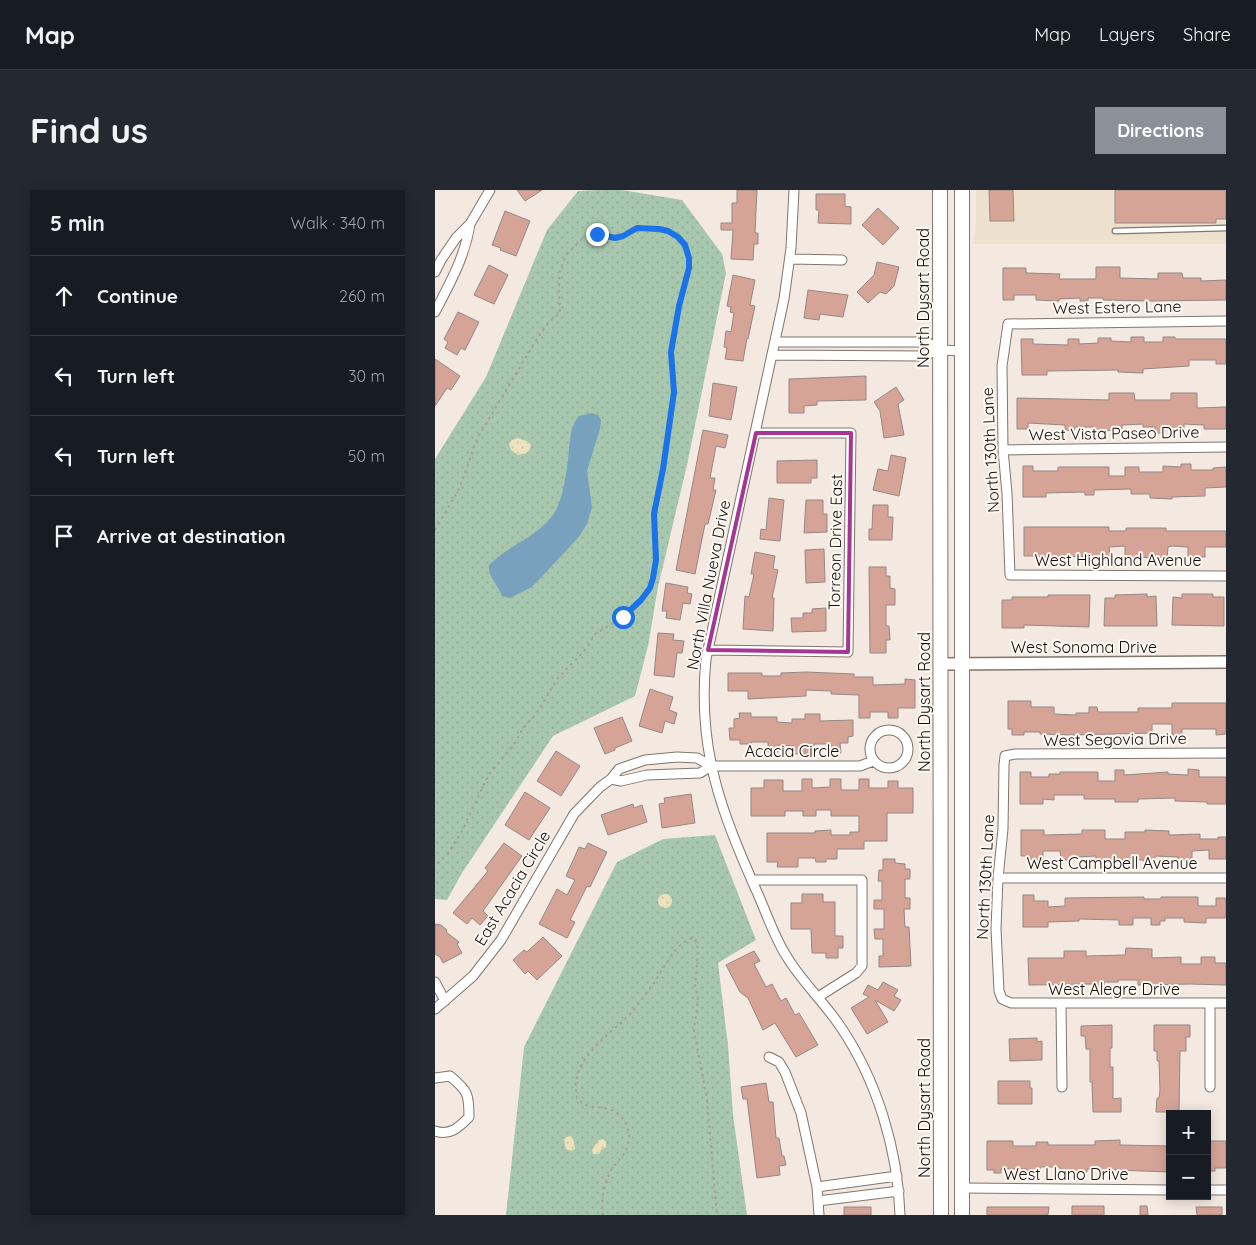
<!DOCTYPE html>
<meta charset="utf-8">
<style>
body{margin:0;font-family:Quicksand,sans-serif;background:#242831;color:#f1f3f6}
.controls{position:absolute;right:15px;bottom:15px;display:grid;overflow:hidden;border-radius:0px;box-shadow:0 2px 12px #0003}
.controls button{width:45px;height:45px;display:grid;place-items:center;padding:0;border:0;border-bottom:1px solid #363941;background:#171b24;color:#f1f3f6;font:25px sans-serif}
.stop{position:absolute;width:15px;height:15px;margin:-11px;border:4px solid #1a73e8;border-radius:50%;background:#fff}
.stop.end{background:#1a73e8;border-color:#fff;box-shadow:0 1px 5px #0008}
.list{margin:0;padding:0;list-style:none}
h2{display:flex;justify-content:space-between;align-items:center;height:65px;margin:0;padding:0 20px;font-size:21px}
h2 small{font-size:16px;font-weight:400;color:#9ea1a6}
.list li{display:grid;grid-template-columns:32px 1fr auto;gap:15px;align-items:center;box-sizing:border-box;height:80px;padding:0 20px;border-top:1px solid #363941}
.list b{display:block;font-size:19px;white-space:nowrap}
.list em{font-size:16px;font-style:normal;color:#9ea1a6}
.icon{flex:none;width:28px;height:28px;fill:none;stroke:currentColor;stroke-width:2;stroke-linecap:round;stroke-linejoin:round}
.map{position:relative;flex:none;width:791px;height:1025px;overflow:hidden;border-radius:0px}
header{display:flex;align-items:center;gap:30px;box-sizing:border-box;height:70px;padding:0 25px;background:#171b24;border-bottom:1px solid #363941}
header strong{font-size:24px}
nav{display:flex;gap:28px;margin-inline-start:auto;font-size:18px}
.intro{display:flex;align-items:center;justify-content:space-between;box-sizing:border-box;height:120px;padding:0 30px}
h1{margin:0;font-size:35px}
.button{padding:12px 22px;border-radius:0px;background:#8c9099;color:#fff;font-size:18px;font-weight:700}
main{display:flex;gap:30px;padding:0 30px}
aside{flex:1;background:#171b24;border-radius:0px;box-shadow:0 2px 12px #0003}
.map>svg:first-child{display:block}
.commercial{fill:#ede0cc}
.grass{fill:url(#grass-dots)}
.sand{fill:url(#sand-dots)}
.water{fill:#78a1bd}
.building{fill:#d5a497;stroke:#958784}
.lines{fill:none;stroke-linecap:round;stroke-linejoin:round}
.service-casing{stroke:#7f766e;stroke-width:7}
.minor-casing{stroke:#7f766e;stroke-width:11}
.tertiary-casing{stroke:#7f766e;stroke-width:14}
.primary-casing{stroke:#7f766e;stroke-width:16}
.path{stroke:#a69d96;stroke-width:2;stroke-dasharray:2.5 4;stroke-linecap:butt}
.service{stroke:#fff;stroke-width:4.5}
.minor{stroke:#fff;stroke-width:9}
.tertiary{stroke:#fff;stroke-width:11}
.primary{stroke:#fff;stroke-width:14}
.route{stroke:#1a73e8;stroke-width:6}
.marked{fill:none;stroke:#a53693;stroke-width:4;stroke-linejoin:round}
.labels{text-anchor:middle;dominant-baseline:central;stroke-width:4;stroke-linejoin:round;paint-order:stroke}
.street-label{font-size:16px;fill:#120e0b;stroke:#fef8f2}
</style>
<header>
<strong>Map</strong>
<nav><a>Map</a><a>Layers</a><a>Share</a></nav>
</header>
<div class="intro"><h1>Find us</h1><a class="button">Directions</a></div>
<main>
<aside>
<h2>5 min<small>Walk · 340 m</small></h2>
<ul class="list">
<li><svg class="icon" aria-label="ahead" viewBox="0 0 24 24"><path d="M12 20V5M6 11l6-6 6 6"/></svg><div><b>Continue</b></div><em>260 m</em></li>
<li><svg class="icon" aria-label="left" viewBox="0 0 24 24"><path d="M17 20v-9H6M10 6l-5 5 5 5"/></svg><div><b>Turn left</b></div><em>30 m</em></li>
<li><svg class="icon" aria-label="left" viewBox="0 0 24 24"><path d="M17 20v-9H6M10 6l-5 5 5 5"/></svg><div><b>Turn left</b></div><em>50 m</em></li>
<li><svg class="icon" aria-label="arrive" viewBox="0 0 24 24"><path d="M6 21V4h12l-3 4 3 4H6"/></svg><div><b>Arrive at destination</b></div></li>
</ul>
</aside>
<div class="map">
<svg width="791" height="1025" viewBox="0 0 791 1025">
<defs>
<pattern id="grass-dots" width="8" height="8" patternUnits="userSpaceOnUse" patternTransform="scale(1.25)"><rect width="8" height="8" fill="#a8c7af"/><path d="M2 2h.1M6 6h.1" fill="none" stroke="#90aa95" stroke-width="1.8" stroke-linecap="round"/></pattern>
<pattern id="sand-dots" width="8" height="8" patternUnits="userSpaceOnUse" patternTransform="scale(1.25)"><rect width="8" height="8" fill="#ece2bd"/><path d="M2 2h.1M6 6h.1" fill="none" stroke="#c9c1a1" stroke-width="1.8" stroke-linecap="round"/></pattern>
</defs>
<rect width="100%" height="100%" fill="#f4e9e0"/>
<path class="commercial" d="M541 0H791V54H538L541 38Z"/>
<path class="grass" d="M163 0H187L247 10 287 64 291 83 252 275 223 397 213 456 200 506 118 546 27 683 12 710 0 709V269L51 187 112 40 143 1Z
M280 645 321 750 283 773 293 855 298 925 312 1025H71L89 857 182 672 228 649Z"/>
<path class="sand" d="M83 248C88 250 96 251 96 257L92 263 83 265 76 260 74 254 77 250Z
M223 711a7 7 0 1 1 14 0a7 7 0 1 1-14 0Z
M134 946 138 947 140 959 136 961 131 959 129 949Z
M168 949 171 952V957L166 960 164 964H158L157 959 164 950Z"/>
<path class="water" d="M157 223 163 225 166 230 165 239 152 281 157 317 152 334 143 348 97 397 75 408 67 406C64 396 52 386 54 375 72 356 105 346 120 322 128 307 131 286 133 270 135 255 134 237 144 226Z"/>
<path class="building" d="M82 0H107L90 11Z
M302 0H322L320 43H323V54H319L318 70 296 69 298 40H286V33H297V13H302Z
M554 0H578L579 31H555Z
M680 0H791V29H781V33H680Z
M381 4H410V16L416 17V34L383 33 384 20H381Z
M443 18 464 38 448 55 427 35Z
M70 21 95 31 81 66 65 60 66 58 57 55Z
M442 72 464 77 459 96 451 104 445 102 433 113 422 102 439 85Z
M54 75 73 85 59 114 39 105Z
M661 77H685V88L723 89V83H747L748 88H766V91L791 90V110L715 111 668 110V108H653V111H645V108L624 109V111L601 110V105H579V110H568V78H591V83L625 84 624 89H661Z
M298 85 320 90 315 115 320 116 313 149 312 148 308 171 290 169 292 158 289 157 291 141 296 142 299 123 295 122 296 117 292 116Z
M373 100 413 105 408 127 385 124 384 130 369 128Z
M23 122 44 132 30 160 26 158 22 165 10 158 13 152 9 149Z
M696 147H709V152H728V147H740V149H791V174H781V170H754V176L708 179V183L683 182V180L612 181V185H587L586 149H598V154L633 155V149H644V154L663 153V148H676V151L696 152Z
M0 169 25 186 16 200 12 198 0 216Z
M431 186V210L382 211V215L369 216V223H354V189Z
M278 193 302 197 296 230 274 226Z
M461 197 469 210 463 214 469 245 449 248 445 221 439 212Z
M674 203H699L700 210H736V203H762V218L791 217V239H769V235L749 234V239H730V243H720V237H708V234L687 235V239L658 242V237H640L639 241 630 240V235L593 233V239H582V208L674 210Z
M268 240 293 245 290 258 281 256 275 288H280L278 300H281L273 334H270L260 384 241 380Z
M456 265 471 268 464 306 438 300 443 279 453 281Z
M382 270V288H376V293H342V271Z
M746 274H756V280H778V278L791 277V297L770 298V306L737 307V309L715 308V304H696V299L659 300V305H650V302L611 303V307H588V276H598V281H623V277H674V286H690V277H704V282H728V276L746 277Z
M334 308 349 310 345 351 325 349 326 339 331 340Z
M371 310H388V324H392V342L369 343Z
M438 315H453V327H458L457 350H434V339H437Z
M589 337H674V341H691V338H731V341H791V357H770V367H753V357L737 356 733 357 732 368 690 367V356L674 357 675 366 599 367V366H589Z
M389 359 390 392 371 393 370 360Z
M320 362 340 366 338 379 343 380 337 408H339L338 441 308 439 310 406 314 407 319 384H316Z
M434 377H451V386H455V398L460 399V415H451V436H454L455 450H451V463H435Z
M231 393 253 397 252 403 257 404 255 414 248 413 245 430 231 428 232 421H227Z
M712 404V407L721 406 722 436H669L670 408H680V405Z
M747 404H778V407H789V436L737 435 738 407 747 408Z
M613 405H655L654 437 589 435V438H567V410H577V407H613Z
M391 418V441L357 442 356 428H368V423H377V419Z
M223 443 239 444 238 450 249 451 247 463H242L239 487 219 485Z
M371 482 419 484V487H438V495L470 494V489L480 490V518H463V528H453V522H435V528H424V505L396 504V501L371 500V506L313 509V501H293V483H327V486H346V483Z
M215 499 238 507 234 520 242 523 239 534 230 531 227 543 204 536Z
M573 511H596V517H619V524L641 525V523H654V517H662L663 522H703V518H737V513H791V544L781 545V539H747V545H737V534H717V543L638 545 605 544V542H589V545H577V539H573Z
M304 523H316V527H342V532L357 533V529H370V524H385V531L418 530V546L413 547V553H405L406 563H396V554H379L380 563 359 564V556L343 555V562H333V552H316V554H305V550H295L294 538H299V529L305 528Z
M187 527 197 551 180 558V560L170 564 159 538Z
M121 561 145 576 126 606 102 591Z
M753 579 764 580V587H791V614H772V612L740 611V608L703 609V612H680V609H649V605H619V610L608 609V614H585V582H596V587H614V584H625V582H663V591H680V580H689V585L733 582V584L753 585Z
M367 589H377V598L395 597V589H406V600H424V589H434V598H453V591H463V598H478V623H452V651H429V659H402V669H391V672H381L380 668H363V677H342L343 672H332V643H380V641L396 640V645H415V642H424V626H396V620H381V626H368V621H350V626H316V598H329V590H348V601H367Z
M90 602 115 618 94 650 70 635Z
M256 604 260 633 227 638 224 614 230 613 229 608Z
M198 614 199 618 207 615 212 632 173 645 166 625Z
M586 640H609V645L647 644V640H670V649H690V642H710V640L734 641V645L765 644V649H783V647H791V669H774V660L757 661V670H743V667L720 666V672H709V670H671V672H661V666L640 667V670H626L625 661H608V670H595V666H586Z
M69 653 87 666 48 721 53 726 45 735 37 728 32 734 18 723 53 681 50 678Z
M153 653 172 662 155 697 152 696 135 730 140 732 132 748 104 734 122 699 132 705 140 690 131 686 144 657 150 659Z
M448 669H460V673L470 674V679H475V689H470V708H475V719H469L470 737H474L476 776 444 777V766H448V749H440L439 739H449V719H439V710H447V691H443L444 680H448Z
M367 704H388V712H400V746H408V758H403V768H391V763H377L376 739H356V713H367Z
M588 705H599V711H613V717L630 716V708L709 707V709H726V707H763V716H781V708H791V728H771V733L749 732V728H730V731H725V735H716V728H698V735H684V730L644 729V731L613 732V737H588Z
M0 734 6 735 12 740 11 742 24 752 22 754 27 763 8 773 5 767 0 764Z
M108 747 127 766 102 790 93 781 90 784 78 770 89 760 92 762Z
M691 758 717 759V768L746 767V774H766V767H780V773H791V795L755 794 703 795V790H683V792H669V798H658V794L594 795 593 768H629V761H651V766L690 765Z
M319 761 325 771 319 774 331 797 337 794 346 811 351 808 360 825 364 823 383 855 361 867 340 833 328 840 313 808 305 802 291 775Z
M448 792 463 800 459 806 466 810 459 821 440 810 453 832 432 844 416 818 434 807 428 804 433 795 443 800Z
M677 835V858H675V877H678V909L686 908V922H658L657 892H655V859H651L650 846H646V836Z
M719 835H755V847H751V861H745L744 922H721L722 908H724L725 900 724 871H722V861H719Z
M602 848V852L607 851V870L575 871 574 849Z
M563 891H595V898H597V914H563Z
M331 893 334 912H338L341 948H344L347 966H349L351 975 344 976 345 985 322 988 312 909H308L306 897Z
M685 950V955L735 956V982L652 979V982H625V977H605V982H592V979H566V983H559V980H552V951H578V956H601V952H613V955H660V951Z
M772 951H791V978H780V981H772Z
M637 1016H669V1025H637Z
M705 1016H712L713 1025H705Z
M409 1017H436V1025H409Z
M552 1017H614L613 1025H552Z
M761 1017H787V1025H762Z"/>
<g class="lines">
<defs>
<path id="service" d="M680 41 791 38"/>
<path id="minor" d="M359 0 356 58 349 109 271 469C262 559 286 621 322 702 332 724 339 747 352 767 367 792 389 812 405 836 442 890 463 960 465 1025
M355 69 407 70
M0 82 6 70 21 48 35 34 55 0
M0 122C15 93 30 67 35 34
M791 131 573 134 567 176 568 260 572 303 575 385 791 386
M341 152H492L505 160
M338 165 487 166 505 160 527 161
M568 260 791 257
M273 460 413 462 416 243H321
M435 559a19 19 0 1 1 38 0a19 19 0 1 1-38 0Z
M791 563 580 564 570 566 569 575 568 639 563 688 561 739 564 801 567 809 576 813H791
M176 589 186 591 212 585 265 583 276 576
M563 688H791
M317 690H427V776L421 783 383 807
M0 792 10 811
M626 814 627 897
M775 814V897
M0 819 38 786 66 750 139 624 165 597 176 589 184 579 210 570 242 567 262 568 276 576H425L438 571
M334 867 344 872 350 882 366 923 382 997 384 1025
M0 888 15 886C33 901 34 904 34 927 24 937 16 946 0 941
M382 997 462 986
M527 998 735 1000
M772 1000H791
M383 1011 464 1001"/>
<path id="tertiary" d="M507 474 791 472"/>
<path id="primary" d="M505 0 506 1025
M527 1025V0"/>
</defs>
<use href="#service" class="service-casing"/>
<use href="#minor" class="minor-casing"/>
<use href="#tertiary" class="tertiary-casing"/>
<use href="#primary" class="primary-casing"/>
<path class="path" d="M0 340 24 299 43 247 103 147 114 132 125 123 124 95 125 80 132 64 148 48 162 44 175 47H184L202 38H216L238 44 250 55 254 68V78L244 117 237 156 239 202 228 279 219 325 221 370 218 388 215 398 207 410 188 427 160 444 151 459 123 488 101 524 89 537 79 554 53 586 27 641 12 665 0 676
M168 1025C165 1011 170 989 178 977 181 973 185 969 188 965 197 952 196 935 183 924 173 915 162 919 151 915 148 914 144 910 142 908 139 895 141 886 147 874 160 852 181 839 198 821 205 812 212 802 219 793 227 781 243 749 259 748L262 753 263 762 260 796 263 810 259 841 272 909 282 1025"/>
<use href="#service" class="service"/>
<use href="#minor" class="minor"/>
<use href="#tertiary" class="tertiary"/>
<use href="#primary" class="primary"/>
</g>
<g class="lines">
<path class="route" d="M162 44 180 48 188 46 202 38 224 39 233 41 243 47 250 55 254 68V78L244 116 236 162 239 202 228 279 219 324 221 370 218 388 215 398 206 410 188 427"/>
</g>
<path class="marked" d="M321 243H416L413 462 273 460Z"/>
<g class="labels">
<g class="street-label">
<text transform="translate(488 108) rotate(-90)">North Dysart Road</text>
<text transform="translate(682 117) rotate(-1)">West Estero Lane</text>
<text transform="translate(679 243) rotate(-1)">West Vista Paseo Drive</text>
<text transform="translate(555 260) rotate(-93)">North 130th Lane</text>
<text transform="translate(400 352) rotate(-89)">Torreon Drive East</text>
<text x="683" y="370">West Highland Avenue</text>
<text transform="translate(273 395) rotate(-79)">North Villa Nueva Drive</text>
<text x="649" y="457">West Sonoma Drive</text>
<text transform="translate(489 512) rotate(-90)">North Dysart Road</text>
<text transform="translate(680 549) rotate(-1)">West Segovia Drive</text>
<text x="357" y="561">Acacia Circle</text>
<text x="677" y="673">West Campbell Avenue</text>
<text transform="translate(550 687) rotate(-87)">North 130th Lane</text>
<text transform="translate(77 698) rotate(-59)">East Acacia Circle</text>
<text x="679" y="799">West Alegre Drive</text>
<text transform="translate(489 918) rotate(-90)">North Dysart Road</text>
<text x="631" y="984">West Llano Drive</text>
</g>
</g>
</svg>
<div class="controls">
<button>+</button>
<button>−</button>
</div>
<div class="stop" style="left:188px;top:427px"></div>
<div class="stop end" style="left:162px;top:44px"></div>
</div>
</main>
